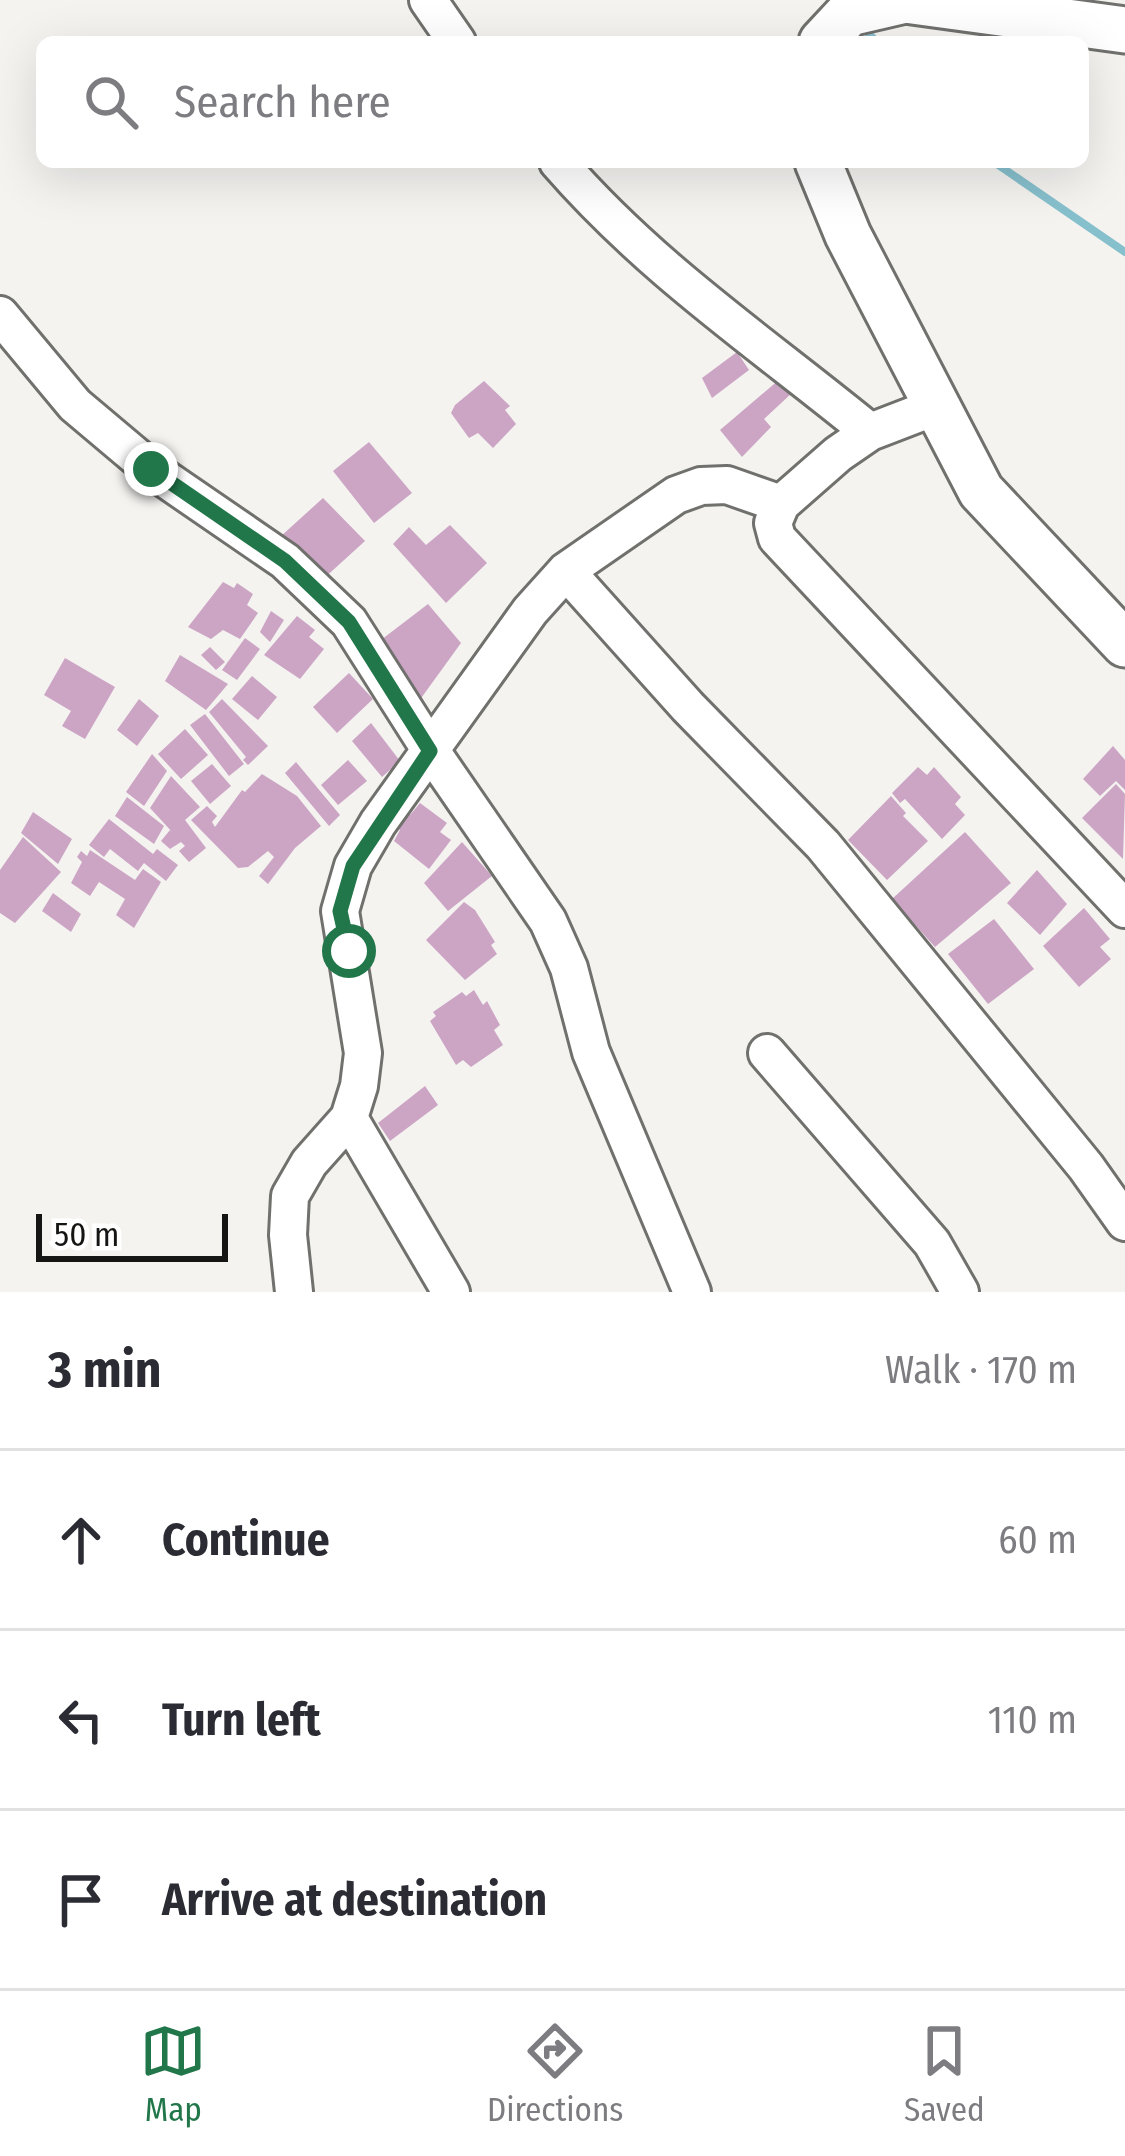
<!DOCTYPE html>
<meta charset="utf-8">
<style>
body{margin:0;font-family:"Fira Sans Condensed",sans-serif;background:#f7f7f7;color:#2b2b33}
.scale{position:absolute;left:36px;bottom:30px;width:192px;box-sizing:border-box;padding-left:12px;border:6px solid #151514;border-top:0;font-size:33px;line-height:42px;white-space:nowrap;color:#151514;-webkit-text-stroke:9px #fff;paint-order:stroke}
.stop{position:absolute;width:36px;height:36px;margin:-27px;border:9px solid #21774a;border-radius:50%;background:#fff}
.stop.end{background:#21774a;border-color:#fff;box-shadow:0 3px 12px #0008}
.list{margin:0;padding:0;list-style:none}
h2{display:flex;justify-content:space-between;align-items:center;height:156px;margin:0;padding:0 48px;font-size:51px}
h2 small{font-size:39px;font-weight:400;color:#7c7c81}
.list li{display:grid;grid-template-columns:78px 1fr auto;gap:36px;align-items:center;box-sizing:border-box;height:180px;padding:0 48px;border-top:3px solid #e1e1e2}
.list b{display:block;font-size:45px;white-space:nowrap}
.list em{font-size:39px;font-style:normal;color:#7c7c81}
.icon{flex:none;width:66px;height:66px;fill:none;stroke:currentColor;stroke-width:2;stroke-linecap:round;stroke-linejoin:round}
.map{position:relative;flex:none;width:1125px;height:1292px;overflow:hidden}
.search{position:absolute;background:#fff;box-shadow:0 12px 48px #0002;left:36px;right:36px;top:36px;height:132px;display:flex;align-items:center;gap:30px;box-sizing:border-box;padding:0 42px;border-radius:18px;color:#7c7c81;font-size:45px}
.sheet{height:696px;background:#fff}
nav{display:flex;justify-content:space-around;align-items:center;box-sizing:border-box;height:168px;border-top:3px solid #e1e1e2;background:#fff;font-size:33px;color:#7c7c81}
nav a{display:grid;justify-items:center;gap:6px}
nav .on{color:#21774a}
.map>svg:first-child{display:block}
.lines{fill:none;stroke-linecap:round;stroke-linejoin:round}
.stream{stroke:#87c0cd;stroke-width:8}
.building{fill:#cca5c5}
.minor-casing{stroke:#70706d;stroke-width:42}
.major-casing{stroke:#70706d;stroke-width:51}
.minor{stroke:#fff;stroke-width:36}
.major{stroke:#fff;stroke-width:45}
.route{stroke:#21774a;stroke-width:15}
</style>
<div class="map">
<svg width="1125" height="1292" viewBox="0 0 1125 1292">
<rect width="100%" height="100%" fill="#f4f3f0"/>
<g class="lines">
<path class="stream" d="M860 25 877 42
M994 162 1125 252"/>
</g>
<path class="building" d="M737 352 749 370 712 398 702 378Z
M780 379 792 393 764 419 771 427 742 457 720 430Z
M484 381 510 406 505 410 516 424 493 448 478 433 469 438 451 413 455 405Z
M369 442 412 493 374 523 333 471Z
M323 498 365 541 321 581 280 537Z
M450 525 487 563 446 603 393 544 409 527 426 545Z
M223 582 234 588 237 583 253 594 247 605 258 613 240 639 223 630 211 639 188 627Z
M428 604 461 643 419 701 377 643Z
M271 611 284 620 270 642 260 632Z
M297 616 315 630 309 637 324 649 300 679 264 655Z
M245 638 260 649 237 680 222 670Z
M210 647 225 662 216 670 201 655Z
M180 655 228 684 206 710 165 681Z
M65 658 115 687 85 739 62 726 71 711 44 695Z
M349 673 373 699 337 733 313 707Z
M252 676 277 697 258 720 232 699Z
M139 699 159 716 137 746 117 730Z
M222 699 268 746 248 765 243 760 246 757 209 712Z
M205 714 244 764 229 776 190 725Z
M371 723 400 761 382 777 352 741Z
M185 729 208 755 181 779 158 754Z
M1113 746 1125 760V790L1116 781 1100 796 1083 779Z
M152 754 167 771 144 806 126 792Z
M348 760 367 781 338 805 321 785Z
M296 762 340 815 329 826 285 773Z
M212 764 231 786 210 804 191 781Z
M918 767 927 775 934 767 961 797 955 804 965 815 942 839 905 799 900 803 892 793Z
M262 774 297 796 321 826 295 848 268 884 259 876 274 857 268 851 248 867 238 868 191 820 207 806 217 816 212 822 215 827 242 790 245 792Z
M171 776 200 807 185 820 206 848 189 862 179 851 185 846 181 842 170 849 161 841 170 830 173 833 150 808Z
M1116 784 1125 794 1123 859 1082 818Z
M891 796 906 813 903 816 928 841 887 880 848 840Z
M127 797 164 826 154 844 115 816Z
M420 803 447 823 440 832 451 840 429 869 394 841 400 830 392 822 401 808 410 815Z
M33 812 72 839 58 864 21 833Z
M109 819 153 854 157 849 178 865 166 881 144 863 138 871 110 849 104 857 89 845Z
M965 832 1011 883 935 947 892 899Z
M23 837 61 872 15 923 0 913V870Z
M462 842 492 876 448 911 424 883Z
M90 850 135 880 143 869 161 882 134 928 116 915 125 899 99 882 90 896 71 883 82 862 77 857 81 851 87 856Z
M1037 870 1067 904 1040 935 1007 903Z
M53 893 81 914 71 932 42 911Z
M464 902 475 910 495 942 491 945 497 954 465 980 426 940Z
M1084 908 1110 939 1100 947 1111 959 1079 987 1043 946Z
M994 919 1034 969 988 1004 948 954Z
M474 990 483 1005 487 1001 500 1025 494 1030 503 1045 471 1067 463 1060 456 1065 430 1021 436 1016 433 1012 462 992 466 996Z
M425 1086 438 1105 390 1141 378 1123Z"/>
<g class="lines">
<defs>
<path id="minor" d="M428 0 457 42
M558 162C652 270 760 342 870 432
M0 315 75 405 151 469 285 561 349 622 431 751 548 921 569 968 591 1052 692 1292
M935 407 870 432 838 454 781 504 773 523 777 538 1125 909
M566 571 688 707 823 845 1086 1167 1125 1222
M767 1053 932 1243 960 1292
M349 1118 451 1292
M294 1292 288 1235 290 1196 309 1163 349 1118 359 1086 363 1053 340 911 353 866 378 823 530 611 566 571 676 495 701 486 727 485 781 504"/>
<path id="major" d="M822 42 849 13 905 0 1125 30
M818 162 848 235 981 491 1125 644"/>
</defs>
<use href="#minor" class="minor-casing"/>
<use href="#major" class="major-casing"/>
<use href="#minor" class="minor"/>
<use href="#major" class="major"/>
</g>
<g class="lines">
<path class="route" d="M151 469 285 561 349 622 430 751 353 866 340 911 349 951"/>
</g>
</svg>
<div class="scale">50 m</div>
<div class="stop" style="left:349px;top:951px"></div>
<div class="stop end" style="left:151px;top:469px"></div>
<div class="search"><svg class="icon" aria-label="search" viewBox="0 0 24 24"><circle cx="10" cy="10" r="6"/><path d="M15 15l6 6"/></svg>Search here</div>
</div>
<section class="sheet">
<h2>3 min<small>Walk · 170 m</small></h2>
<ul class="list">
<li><svg class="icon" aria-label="ahead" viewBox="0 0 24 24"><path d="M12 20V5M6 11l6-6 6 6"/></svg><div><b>Continue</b></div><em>60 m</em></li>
<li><svg class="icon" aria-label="left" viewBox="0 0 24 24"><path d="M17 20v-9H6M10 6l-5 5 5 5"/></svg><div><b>Turn left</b></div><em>110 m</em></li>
<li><svg class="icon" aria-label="arrive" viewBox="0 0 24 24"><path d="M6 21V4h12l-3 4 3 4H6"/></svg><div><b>Arrive at destination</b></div></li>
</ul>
</section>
<nav>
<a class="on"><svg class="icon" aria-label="map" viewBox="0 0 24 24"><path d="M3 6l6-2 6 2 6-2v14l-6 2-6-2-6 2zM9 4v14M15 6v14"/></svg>Map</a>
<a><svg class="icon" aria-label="directions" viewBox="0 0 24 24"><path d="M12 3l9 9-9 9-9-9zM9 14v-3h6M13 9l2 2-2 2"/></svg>Directions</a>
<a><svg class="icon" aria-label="saved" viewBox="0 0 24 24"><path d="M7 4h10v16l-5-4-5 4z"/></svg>Saved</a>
</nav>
